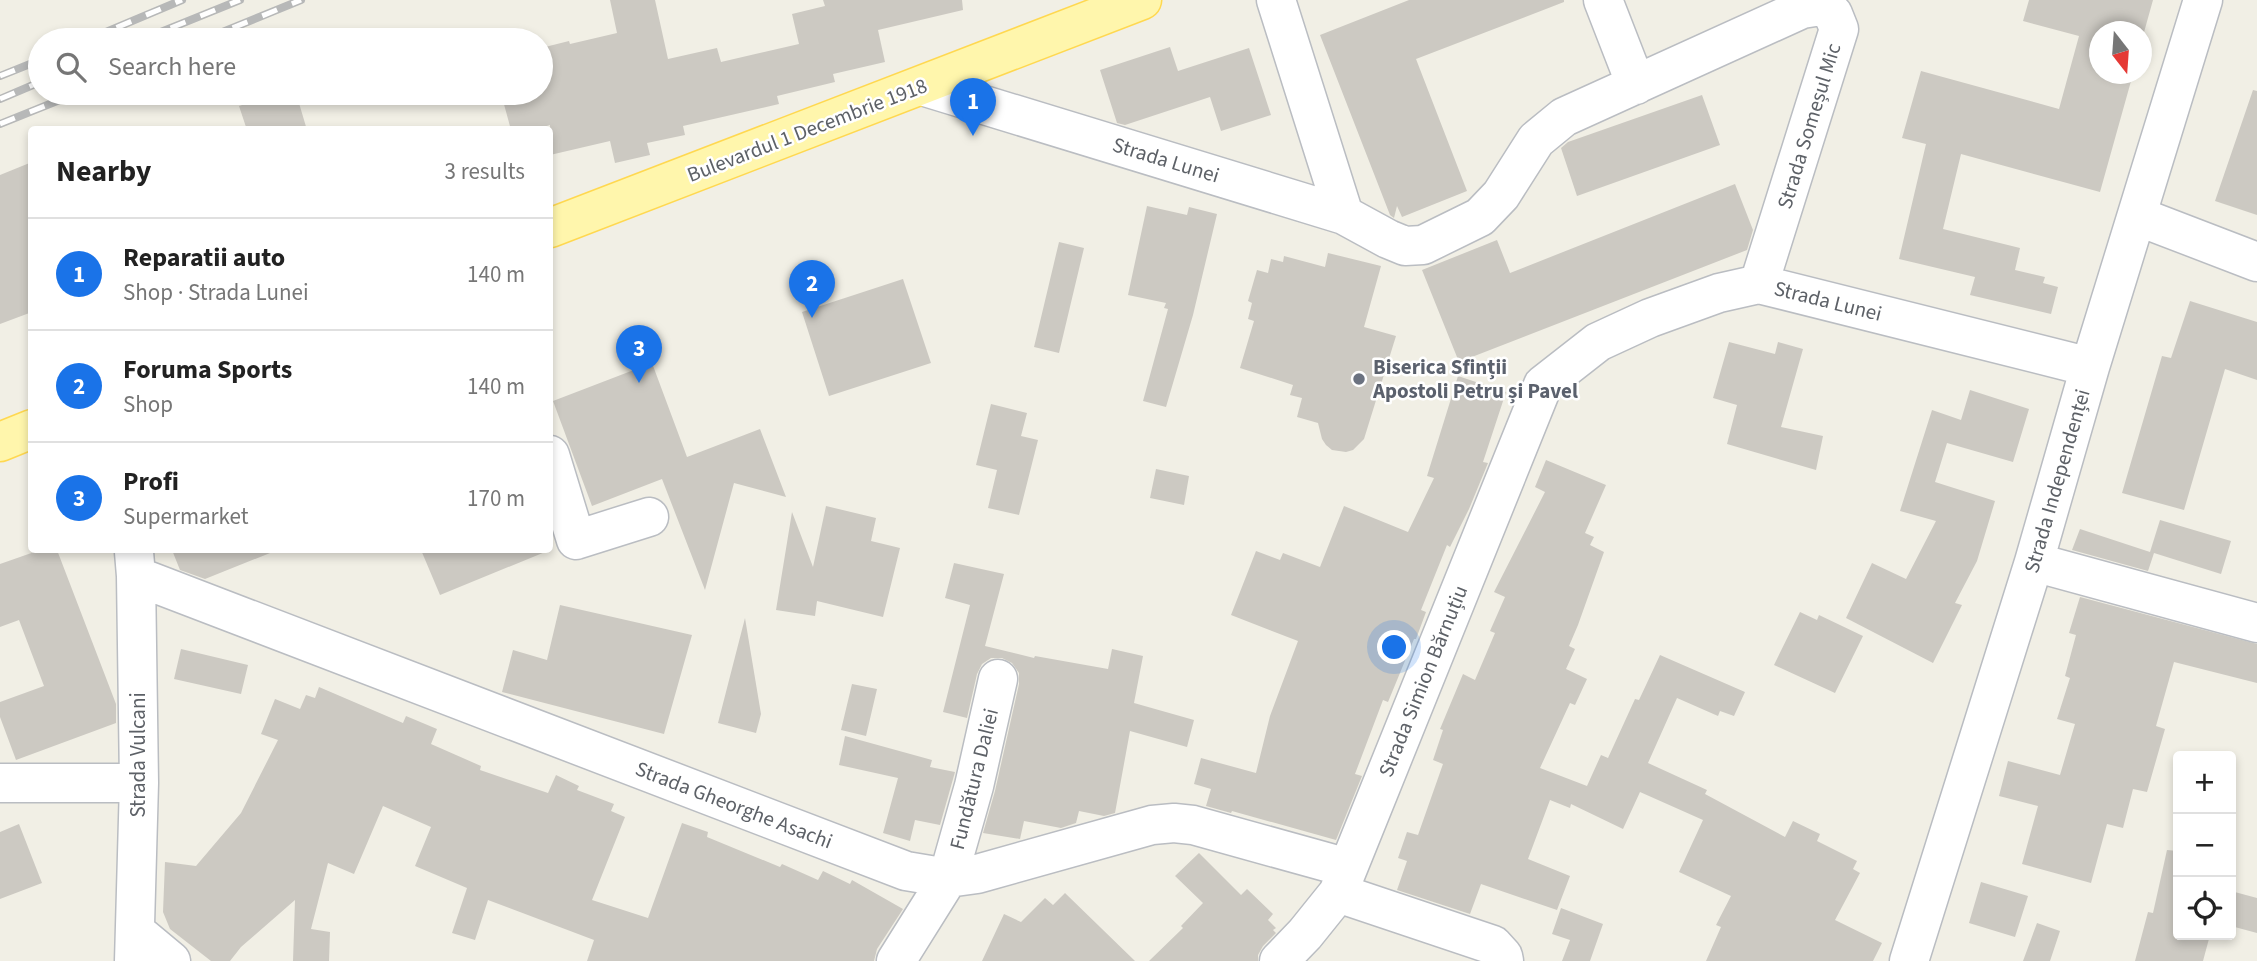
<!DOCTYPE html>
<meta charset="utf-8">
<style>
body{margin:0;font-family:"Source Sans 3",sans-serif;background:#f2f2f2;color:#222}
.controls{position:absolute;right:21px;bottom:21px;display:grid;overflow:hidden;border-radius:7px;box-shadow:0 4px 10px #0003}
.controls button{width:63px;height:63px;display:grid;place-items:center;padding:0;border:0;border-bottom:2px solid #e0e0e0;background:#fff;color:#222;font:35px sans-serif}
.compass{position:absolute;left:2089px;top:21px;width:63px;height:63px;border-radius:50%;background:#fff;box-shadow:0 4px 10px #0003;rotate:163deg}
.you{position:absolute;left:1395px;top:648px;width:24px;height:24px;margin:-18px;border:5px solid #fff;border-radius:50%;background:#1a73e8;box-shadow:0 0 0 10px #1a73e833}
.badge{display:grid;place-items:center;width:46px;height:46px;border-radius:50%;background:#1a73e8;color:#fff;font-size:23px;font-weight:700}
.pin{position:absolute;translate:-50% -58px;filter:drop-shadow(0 2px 4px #0008)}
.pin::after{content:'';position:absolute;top:37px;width:24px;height:21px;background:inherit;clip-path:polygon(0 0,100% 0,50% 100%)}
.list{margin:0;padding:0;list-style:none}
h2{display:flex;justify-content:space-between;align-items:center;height:91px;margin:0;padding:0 28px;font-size:30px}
h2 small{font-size:23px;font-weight:400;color:#767676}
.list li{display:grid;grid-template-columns:46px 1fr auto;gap:21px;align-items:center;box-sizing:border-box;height:112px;padding:0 28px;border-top:2px solid #e0e0e0}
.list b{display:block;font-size:26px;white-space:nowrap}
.list p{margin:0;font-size:23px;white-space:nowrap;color:#767676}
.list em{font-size:23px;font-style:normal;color:#767676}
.icon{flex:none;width:38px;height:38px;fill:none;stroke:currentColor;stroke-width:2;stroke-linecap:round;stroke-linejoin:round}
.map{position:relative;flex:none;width:2257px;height:961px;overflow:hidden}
.search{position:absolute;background:#fff;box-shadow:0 4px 10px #0003;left:28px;top:28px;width:525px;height:77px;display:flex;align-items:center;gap:18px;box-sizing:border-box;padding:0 24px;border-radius:38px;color:#767676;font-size:26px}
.panel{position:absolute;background:#fff;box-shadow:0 4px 10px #0003;left:28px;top:126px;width:525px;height:427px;border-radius:7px}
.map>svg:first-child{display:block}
.building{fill:#ccc9c2}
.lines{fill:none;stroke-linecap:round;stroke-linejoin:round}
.minor-casing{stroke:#babdc2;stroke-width:41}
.major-casing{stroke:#ffd850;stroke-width:41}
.minor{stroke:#fff;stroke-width:38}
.major{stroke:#fff6ac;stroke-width:38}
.rail-casing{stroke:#b7b8b8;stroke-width:8}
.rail{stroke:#fff;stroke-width:5;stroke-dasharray:16;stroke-linecap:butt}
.worship-dot{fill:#6b7280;stroke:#fff;stroke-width:2.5}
.labels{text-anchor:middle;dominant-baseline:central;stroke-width:5;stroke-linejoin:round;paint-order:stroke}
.street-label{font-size:21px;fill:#5d6167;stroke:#fff}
.worship-label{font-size:21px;font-weight:bold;fill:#5b616d;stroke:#fff;text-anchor:start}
</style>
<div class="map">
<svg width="2257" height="961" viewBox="0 0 2257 961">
<rect width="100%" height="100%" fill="#f1efe5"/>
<path class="building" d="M610 0H655L668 59 717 48 721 62 799 44 792 14 825 6 823 0H962L963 10 878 30 885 62 833 74 835 82 777 96 779 104 683 126 685 135 647 143 650 155 615 163 610 141 550 155V125L534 130H511L502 97 517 93H541V75L547 74 541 48 569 41 570 44 617 33Z
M1409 0H1564V2L1416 59 1467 191 1402 217 1397 206 1394 218 1390 215 1320 35Z
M2029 0H2153L2141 43V32H2099V74H2133L2100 192 1961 154 1943 229 2020 248 2015 270 2045 277 2043 283 2058 287 2051 314 1970 295 1975 277 1899 259 1926 144 1902 138 1921 71 2059 109 2079 36 2023 21Z
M1170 47 1178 71 1249 48 1271 115 1221 131 1210 97 1125 125 1117 123 1100 70Z
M2253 90 2257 91V215L2215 201Z
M279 93H296L307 130H247L239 106Z
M1702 95 1720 145 1577 196 1561 148 1568 142Z
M32 162V312L0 324V175Z
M1735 184 1753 230 1747 250 1459 362 1422 270 1497 240 1510 273Z
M1147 206 1187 215 1189 207 1217 214 1193 315 1166 407 1143 401 1168 309 1164 308 1166 303 1128 295Z
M1059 242 1084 248 1059 353 1034 347Z
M1328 253 1381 266 1364 327 1396 336 1364 439 1353 450 1346 452 1332 450 1326 445 1322 439 1318 423 1297 417 1302 398 1290 395 1293 385 1240 368 1254 321 1248 319 1252 303 1248 301 1257 270 1268 273 1271 259 1283 262 1284 256 1325 267Z
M903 279 931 363 829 396 802 312Z
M2190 301 2257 322V380L2225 369 2184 510 2122 493 2162 356 2171 358Z
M1729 342 1775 354 1778 342 1803 349 1781 427 1823 436 1816 470 1727 444 1737 405 1713 398Z
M652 363 687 457 760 429 786 497 734 483 705 590 662 479 592 506 553 401Z
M1458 376 1506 392 1483 462 1488 463 1469 509 1450 547 1447 545 1421 610 1426 612 1416 639H1414L1388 702 1383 700 1355 774 1362 776 1336 840 1232 811 1231 813 1206 806 1211 789 1194 784 1201 758 1256 773 1270 716 1298 641 1231 615 1256 551 1280 560 1283 553 1320 567 1344 506 1408 532 1434 478 1427 476Z
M1970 390 2029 409 2013 462 1947 443 1935 482 1995 501 1977 561 1955 603 1962 605 1933 663 1846 618 1872 563 1906 579 1936 521 1900 511 1932 410 1961 420Z
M991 404 1027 413 1021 436 1038 440 1019 515 988 508 997 470 976 465Z
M1546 460 1606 485 1585 533 1594 537 1590 545 1604 552 1578 625 1569 646 1575 649 1566 669 1587 679 1575 705 1570 703 1540 768 1587 786 1601 755 1608 758 1635 699 1639 700 1660 655 1745 692 1734 716 1720 711 1718 716 1677 698 1648 763 1707 790 1705 794 1785 837 1793 821 1820 834 1817 841 1857 861 1853 869 1860 873 1835 920 1882 943 1873 961H1706L1721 927 1716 925 1731 896 1679 872 1703 820 1640 792 1623 829 1571 804 1570 808 1550 800 1528 859 1570 876 1557 910 1481 884 1470 914 1397 890 1407 861 1398 858 1407 832 1418 835 1443 764 1433 760 1443 730 1440 729 1463 674 1475 680 1495 633 1490 631 1505 597 1494 592 1545 492 1535 487Z
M1156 469 1189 476 1184 505 1150 498Z
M826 506 876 518 871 541 900 548 883 617 817 601 815 616 776 610 792 512 813 567Z
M2160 520 2231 541 2221 574 2154 553 2148 571 2072 550 2080 529 2150 552Z
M40 550H57L116 704V723L16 760 0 717V702L44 686 19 620 0 627V564Z
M172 550H275V551L205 579 180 570Z
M421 550H550L440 595Z
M954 563 1004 574 985 646 1034 658 1035 656 1108 669 1112 649 1143 656 1134 703 1194 720 1187 747 1130 731 1115 813 1104 816 1079 811 1076 823 1061 828 1024 821 1020 839 983 833 995 791 1019 684V673L1012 663 1002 658H991L982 664 977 674 967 718 943 712 970 605 945 598Z
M2080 597 2257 644V683L2174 662 2156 726 2165 729 2147 792 2133 789 2123 828 2107 824 2091 883 2022 864 2038 806 1999 796 2008 761 2060 775 2075 724 2057 719 2070 678 2065 676 2076 635 2069 633Z
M560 605 692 635 664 734 502 692 513 650 547 660Z
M1800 612 1817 620 1819 615 1863 636 1835 693 1774 665Z
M745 618 761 714 756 733 718 723Z
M181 649 248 665 241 694 174 679Z
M852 684 877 689 866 736 841 730Z
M319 687 403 723 406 716 437 729 431 744 481 766 480 770 548 793 556 775 579 786 577 790 614 804 611 811 625 817 592 900 648 918 682 823 708 832 707 837 780 867 782 864 818 880 823 871 850 884 852 880 903 909 877 949 874 961H587L594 940 488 900 475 940 452 933 467 888 415 866 431 827 383 806 354 874 328 863 311 929 330 932 329 961H293L295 900 241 947 230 961H211L170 929 163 912 165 862 196 866 241 813 278 740 261 734 275 699 300 709 306 695 315 698Z
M845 736 932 760 930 767 955 772 940 825 915 820 910 841 883 833 898 778 839 765Z
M19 824 42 883 0 899V832Z
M2167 850 2178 851V935H2210L2203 961H2135L2148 912 2153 913Z
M1199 853 1241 895 1247 889 1273 914 1268 920 1276 928 1273 930 1276 933 1263 946 1258 955V961H1149L1183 928 1181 926 1203 903 1175 876Z
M1981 882 2028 896 2015 937 1969 923Z
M2231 891 2257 898V933L2231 926Z
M1065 893 1135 961H982L1004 914 1021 922 1045 898 1053 905Z
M1561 908 1603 924 1590 961H1562L1570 940 1552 934Z
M2037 923 2060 931 2050 961H2023Z"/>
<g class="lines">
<defs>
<path id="minor" d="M1276 0 1344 215
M1603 0 1636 85
M922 86 1344 215 1388 239 1405 246 1423 245 1480 217 1501 195 1536 140 1564 117 1802 9 1821 6 1833 14 1839 29 1759 284
M2137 216 2257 262
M550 455 576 540 649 517
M134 552 136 576 139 783 134 961
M2034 562 2257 623
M136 576 906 871 948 878 977 874 1152 825 1174 823 1193 825 1348 868
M0 783H139
M1338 893 1493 945 1503 956 1504 961
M135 931 171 961
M896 961 948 878 974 786 998 679
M1279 961 1305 934 1338 893 1543 385 1598 342 1650 318 1719 293 1759 284 2090 367
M1909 961 2034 562 2090 367 2203 0"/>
<path id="major" d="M550 228 1142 0
M0 442 32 429"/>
</defs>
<use href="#minor" class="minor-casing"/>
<use href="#major" class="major-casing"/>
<use href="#minor" class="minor"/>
<use href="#major" class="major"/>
<defs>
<path id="rail" d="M87 40 182 0
M141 40 240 0
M203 40 301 0
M0 76 40 60
M0 99 40 82
M0 124 77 93"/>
</defs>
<use href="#rail" class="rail-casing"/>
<use href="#rail" class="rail"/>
</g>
<circle class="worship-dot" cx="1359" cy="379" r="7"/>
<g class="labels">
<g class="street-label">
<text transform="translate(1809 126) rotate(-73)">Strada Someșul Mic</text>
<text transform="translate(807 130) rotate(-21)">Bulevardul 1 Decembrie 1918</text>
<text transform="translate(1166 160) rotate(17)">Strada Lunei</text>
<text transform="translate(1828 301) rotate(14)">Strada Lunei</text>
<text transform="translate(2057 481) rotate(-74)">Strada Independenței</text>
<text transform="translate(1423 681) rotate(-68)">Strada Simion Bărnuțiu</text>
<text transform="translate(138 755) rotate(-90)">Strada Vulcani</text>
<text transform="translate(974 779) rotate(-76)">Fundătura Daliei</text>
<text transform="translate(734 805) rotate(21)">Strada Gheorghe Asachi</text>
</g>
<g class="worship-label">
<text x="1373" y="367">Biserica Sfinții<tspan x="1373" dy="24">Apostoli Petru și Pavel</tspan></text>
</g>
</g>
</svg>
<div class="controls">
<button>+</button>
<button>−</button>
<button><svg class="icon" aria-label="locate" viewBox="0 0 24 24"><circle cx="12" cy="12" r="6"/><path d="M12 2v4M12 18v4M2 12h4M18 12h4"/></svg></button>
</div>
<svg class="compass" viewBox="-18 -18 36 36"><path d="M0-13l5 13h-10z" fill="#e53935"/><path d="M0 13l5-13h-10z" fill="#767676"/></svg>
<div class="you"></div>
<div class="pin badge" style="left:973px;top:136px">1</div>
<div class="pin badge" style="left:812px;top:318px">2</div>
<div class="pin badge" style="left:639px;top:383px">3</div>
<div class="search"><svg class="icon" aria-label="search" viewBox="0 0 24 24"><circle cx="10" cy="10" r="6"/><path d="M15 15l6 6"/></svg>Search here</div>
<section class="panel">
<h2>Nearby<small>3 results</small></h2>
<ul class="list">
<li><span class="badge">1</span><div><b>Reparatii auto</b><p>Shop · Strada Lunei</p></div><em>140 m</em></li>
<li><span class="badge">2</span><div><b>Foruma Sports</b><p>Shop</p></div><em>140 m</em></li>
<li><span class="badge">3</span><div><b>Profi</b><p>Supermarket</p></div><em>170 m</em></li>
</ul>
</section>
</div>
